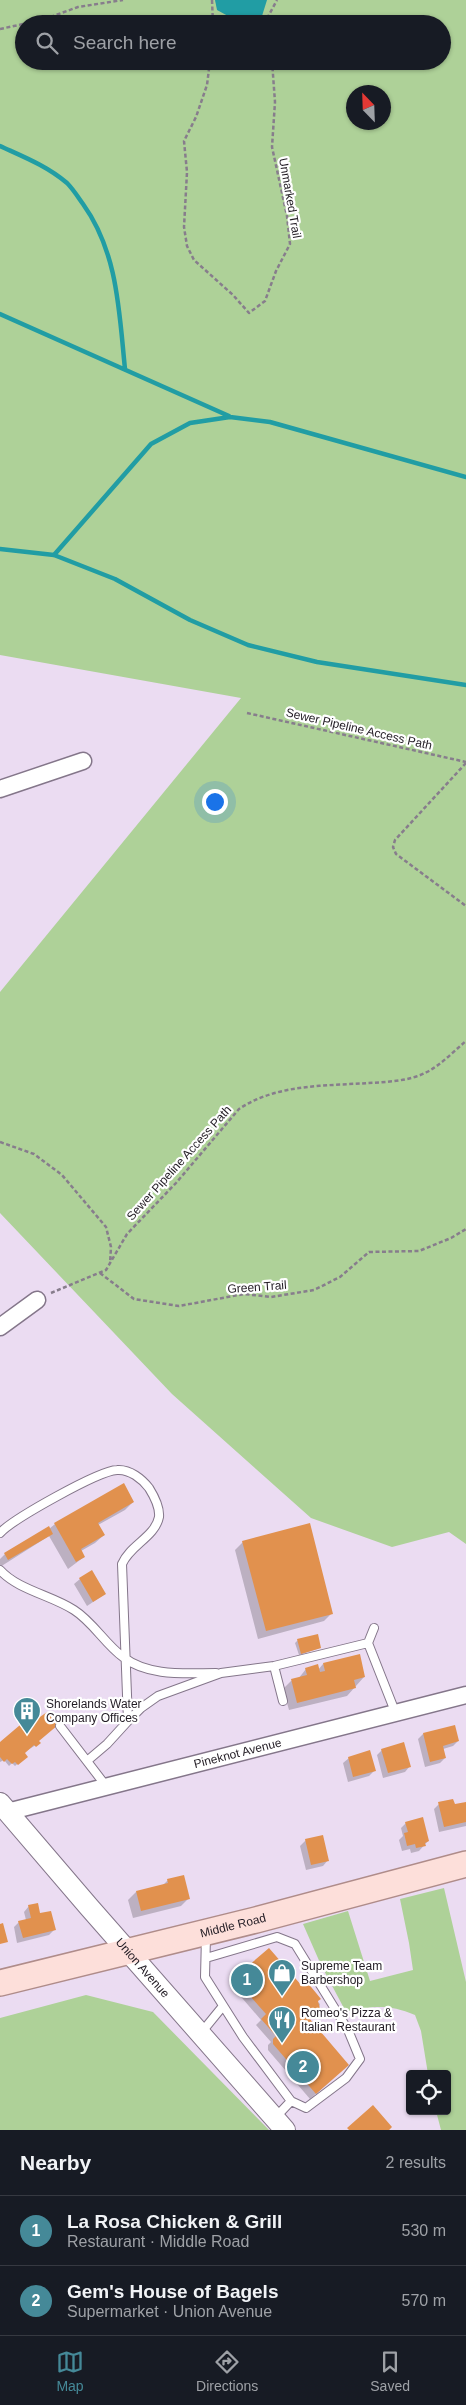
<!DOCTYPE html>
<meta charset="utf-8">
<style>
body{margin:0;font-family:Helvetica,sans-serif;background:#242831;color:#f1f3f6}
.controls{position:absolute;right:15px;bottom:15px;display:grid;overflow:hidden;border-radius:5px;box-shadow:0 1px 4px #0004}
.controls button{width:45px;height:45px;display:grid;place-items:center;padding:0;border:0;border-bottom:1px solid #363941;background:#171b24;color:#f1f3f6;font:25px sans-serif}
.compass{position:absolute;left:346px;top:85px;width:45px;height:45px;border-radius:50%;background:#171b24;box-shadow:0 1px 4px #0004;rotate:337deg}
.you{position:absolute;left:214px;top:801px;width:18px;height:18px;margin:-12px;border:4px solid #fff;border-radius:50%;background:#1a73e8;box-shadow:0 0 0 8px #1a73e833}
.badge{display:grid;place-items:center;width:32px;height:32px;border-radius:50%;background:#458998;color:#fff;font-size:16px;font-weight:700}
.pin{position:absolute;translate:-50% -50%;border:2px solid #fff;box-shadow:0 1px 5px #0006}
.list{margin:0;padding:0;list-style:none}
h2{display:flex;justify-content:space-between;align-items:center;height:65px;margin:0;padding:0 20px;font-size:21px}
h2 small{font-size:16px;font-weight:400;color:#9ea1a6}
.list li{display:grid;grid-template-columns:32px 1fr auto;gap:15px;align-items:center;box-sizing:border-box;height:70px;padding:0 20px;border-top:1px solid #363941}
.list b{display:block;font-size:19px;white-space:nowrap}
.list p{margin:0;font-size:16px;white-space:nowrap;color:#9ea1a6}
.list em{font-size:16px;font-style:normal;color:#9ea1a6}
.icon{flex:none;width:28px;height:28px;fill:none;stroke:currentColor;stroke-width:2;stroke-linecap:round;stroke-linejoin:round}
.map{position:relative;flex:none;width:466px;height:2130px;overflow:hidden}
.search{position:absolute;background:#171b24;box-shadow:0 1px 4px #0004;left:15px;right:15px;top:15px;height:55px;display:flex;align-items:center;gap:12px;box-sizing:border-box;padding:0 18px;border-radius:28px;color:#9ea1a6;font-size:19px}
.sheet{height:205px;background:#171b24}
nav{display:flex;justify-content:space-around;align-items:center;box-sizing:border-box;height:70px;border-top:1px solid #363941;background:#171b24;font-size:14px;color:#9ea1a6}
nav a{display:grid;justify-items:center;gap:2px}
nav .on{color:#458998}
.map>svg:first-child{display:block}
.green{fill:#aed198;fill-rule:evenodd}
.water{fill:#219da4}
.shadow{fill:#0003}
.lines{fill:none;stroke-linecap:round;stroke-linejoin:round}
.stream{stroke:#219da4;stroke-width:4.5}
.building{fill:#e1914e}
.service-casing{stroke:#84768a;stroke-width:10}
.minor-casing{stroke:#84768a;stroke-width:19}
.tertiary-casing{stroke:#84768a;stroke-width:22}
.primary-casing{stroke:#af8c8a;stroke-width:28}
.path{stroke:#877d8c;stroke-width:2.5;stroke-dasharray:4 2.5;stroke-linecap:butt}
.service{stroke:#fff;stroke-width:8}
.minor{stroke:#fff;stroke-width:16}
.tertiary{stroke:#fff;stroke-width:20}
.primary{stroke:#fddfda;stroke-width:25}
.labels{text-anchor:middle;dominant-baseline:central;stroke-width:4.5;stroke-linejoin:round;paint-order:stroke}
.street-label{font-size:12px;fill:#221c24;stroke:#fff}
.poi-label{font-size:12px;fill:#221c24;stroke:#fff;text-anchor:start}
</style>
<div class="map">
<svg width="466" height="2130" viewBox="0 0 466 2130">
<rect width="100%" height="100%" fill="#ebdcf2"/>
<path class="green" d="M0 0H466V1544L449 1532 392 1547 311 1518 172 1394 0 1213V992L241 698 0 655ZM24 24H442V61H24ZM354 92H384V122H354Z
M444 1888 466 1982V2130H441L436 2111H447V2074H428L421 2031 415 2015C388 2004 374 2006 346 2012L321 1965 303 1924 348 1911 370 1981 413 1970 409 1943 400 1899Z
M86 1995 153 2012 269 2130H0V2018Z"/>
<path class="water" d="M215 0H267L262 16 239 22 217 10Z"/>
<path class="shadow" d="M133 1502 125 1510 98 1525 104 1535 95 1543 81 1551 84 1557 68 1569 49 1536 0 1567V1559L5 1554 49 1529 55 1524Z
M243 1542 332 1613 324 1621 258 1639 235 1550Z
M80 1579 105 1594 87 1606 74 1584Z
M298 1640 320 1648 299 1655 295 1643Z
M323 1664 364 1677 347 1696 289 1710 283 1689 291 1681 298 1679 306 1669 318 1670Z
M423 1734 458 1741 453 1746 443 1749 445 1758 440 1763 425 1767 418 1739Z
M37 1741 39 1743 23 1753 26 1756 15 1766 12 1763 9 1766 4 1760 0 1762V1743Z
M382 1750 410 1766 405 1772 383 1778 377 1755Z
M349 1758 374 1771 369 1776 348 1782 343 1763Z
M466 1803V1826L439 1832 434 1809 439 1804 454 1806Z
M406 1823 428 1841 419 1851 411 1853 410 1849 402 1851 399 1840 403 1836 401 1828Z
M306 1840 328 1860 323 1866 306 1870 300 1846Z
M168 1880 189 1898 181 1906 133 1918 128 1900 136 1892 162 1886Z
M29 1906 54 1930 49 1935 17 1943 14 1927 19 1922 26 1920 24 1912Z
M235 1979 302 1988 320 2004 319 2008 308 2019 342 2070 310 2099 268 2050V2045L271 2042 256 2025 261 2020 230 1984Z"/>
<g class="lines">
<path class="stream" d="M0 146C24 157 47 166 67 183 73 189 78 197 83 204 118 253 119 311 125 369
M0 314 229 416
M0 549 54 555 115 579 190 620 248 645 317 662 466 685
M54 555 151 444 190 423 230 417 270 422 466 477"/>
</g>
<path class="building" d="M124 1483 134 1502 98 1523 105 1535 81 1549 85 1557 76 1562 54 1523Z
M310 1523 333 1614 266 1631 242 1541Z
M49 1526 53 1534 8 1560 4 1553Z
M92 1570 106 1594 93 1602 79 1578Z
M318 1634 321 1648 301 1654 297 1639Z
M360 1654 365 1677 354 1680 356 1688 297 1703 291 1679 307 1675 305 1668 318 1664 320 1672 325 1671 323 1663Z
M47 1712 58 1725 39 1741 41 1743 36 1747 34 1745 25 1753 28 1757 18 1765 15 1762 12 1764 7 1759 4 1762 0 1757V1742L20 1725 23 1729Z
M455 1725 459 1741 443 1746 446 1758 430 1762 423 1733Z
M404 1742 411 1767 388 1773 381 1749Z
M370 1750 376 1771 353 1777 348 1757Z
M453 1799 455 1804 466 1802V1822L444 1827 438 1802Z
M423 1817 429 1841 425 1843 426 1846 416 1848 415 1844 407 1846 404 1833 408 1832 405 1822Z
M323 1835 329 1861 311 1865 305 1839Z
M184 1875 190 1899 141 1911 136 1891 168 1883 167 1879Z
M38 1903 40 1913 51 1911 56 1930 23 1938 18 1921 31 1918 28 1905Z
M3 1923 8 1942 0 1944V1924Z
M269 1948 302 1986 307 1982 321 1999 318 2001 320 2009 309 2018 349 2065 316 2094 273 2044V2039L276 2036 261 2019 266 2014 234 1978Z
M373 2105 392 2127 389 2130H349L347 2128Z"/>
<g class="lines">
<defs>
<path id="service" d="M0 1533C13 1519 98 1471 117 1470 130 1469 142 1479 149 1488 154 1496 160 1507 159 1517 155 1537 130 1545 122 1564L128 1721 107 1744 87 1761
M0 1570C18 1590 51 1595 74 1610 93 1622 105 1644 123 1657 149 1677 186 1673 216 1673
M368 1643 396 1714
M274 1666 283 1701
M128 1721 141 1708 158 1696 221 1673 274 1666 368 1643 374 1628
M60 1726 106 1786
M206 1936 205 1977 243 2037 291 2101 275 2118
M206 1958 277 1937 295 1944 348 2030 360 2059 346 2078 306 2108 291 2101
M201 2033 223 2006"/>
<g id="minor">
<path d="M0 789 83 761"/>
<path d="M0 1327 37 1300"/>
<path id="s1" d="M7 1812 466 1695"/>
</g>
<g id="tertiary">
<path id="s2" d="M0 1803 89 1907 285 2130"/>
</g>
<g id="primary">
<path id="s3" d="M0 1983 256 1920 466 1864"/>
</g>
</defs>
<use href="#service" class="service-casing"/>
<use href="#minor" class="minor-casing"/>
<use href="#tertiary" class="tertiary-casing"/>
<use href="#primary" class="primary-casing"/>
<path class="path" d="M212 0 213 24
M264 24 277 0
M0 29 42 20 78 7 123 0
M210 61 207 85 196 117 184 141 187 172 184 227 187 246 194 260 233 295 249 313 265 301 276 271 290 244 287 216 272 147 275 102 272 61
M247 713 466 762
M466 763 395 840 393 847 396 854 466 906
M0 1142 34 1154 62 1175 106 1227 111 1247 110 1264
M100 1273 134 1299 179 1306 244 1294 271 1297 314 1290 340 1277 369 1252 419 1251 451 1238 466 1229
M51 1293 106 1270 127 1234 176 1183 239 1109C276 1084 325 1086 368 1083 388 1082 410 1081 427 1072 442 1064 454 1051 466 1041"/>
<use href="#service" class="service"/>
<use href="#minor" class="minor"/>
<use href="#tertiary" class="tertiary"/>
<use href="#primary" class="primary"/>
</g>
<defs>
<symbol id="building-pin" viewBox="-11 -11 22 30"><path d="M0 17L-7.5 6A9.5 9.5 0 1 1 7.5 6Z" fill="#458998" stroke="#fff"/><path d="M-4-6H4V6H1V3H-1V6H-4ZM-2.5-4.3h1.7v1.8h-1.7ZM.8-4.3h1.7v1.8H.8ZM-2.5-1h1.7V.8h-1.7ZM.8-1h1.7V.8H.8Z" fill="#fff"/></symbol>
<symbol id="shop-pin" viewBox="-11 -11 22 30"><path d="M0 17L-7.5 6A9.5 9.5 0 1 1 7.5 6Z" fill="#458998" stroke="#fff"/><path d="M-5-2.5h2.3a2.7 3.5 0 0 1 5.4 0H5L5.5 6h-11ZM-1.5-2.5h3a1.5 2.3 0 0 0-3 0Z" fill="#fff"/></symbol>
<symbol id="restaurant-pin" viewBox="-11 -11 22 30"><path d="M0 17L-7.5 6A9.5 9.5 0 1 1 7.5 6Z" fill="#458998" stroke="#fff"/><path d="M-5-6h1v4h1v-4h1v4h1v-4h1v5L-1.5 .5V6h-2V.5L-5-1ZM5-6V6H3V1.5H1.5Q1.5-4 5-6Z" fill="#fff"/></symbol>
</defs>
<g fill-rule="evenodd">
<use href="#building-pin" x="11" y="1695" width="32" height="43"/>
<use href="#shop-pin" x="266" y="1957" width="32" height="43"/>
<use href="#restaurant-pin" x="266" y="2004" width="32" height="43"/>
</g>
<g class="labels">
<g class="street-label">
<text transform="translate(290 198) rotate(80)">Unmarked Trail</text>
<text transform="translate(359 729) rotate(13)">Sewer Pipeline Access Path</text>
<text transform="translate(179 1163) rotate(-48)">Sewer Pipeline Access Path</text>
<text transform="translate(257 1287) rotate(-4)">Green Trail</text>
<text stroke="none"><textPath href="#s1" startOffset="238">Pineknot Avenue</textPath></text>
<text stroke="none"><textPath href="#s3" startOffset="240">Middle Road</textPath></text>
<text stroke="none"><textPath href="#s2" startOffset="218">Union Avenue</textPath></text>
</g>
<g class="poi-label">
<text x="46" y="1704">Shorelands Water<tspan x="46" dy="14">Company Offices</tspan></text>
<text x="301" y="1966">Supreme Team<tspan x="301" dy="14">Barbershop</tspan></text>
<text x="301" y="2013">Romeo's Pizza &amp;<tspan x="301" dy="14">Italian Restaurant</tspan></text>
</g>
</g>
</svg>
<div class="controls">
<button><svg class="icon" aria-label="locate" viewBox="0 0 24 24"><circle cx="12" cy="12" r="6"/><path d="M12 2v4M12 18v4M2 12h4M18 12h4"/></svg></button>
</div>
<svg class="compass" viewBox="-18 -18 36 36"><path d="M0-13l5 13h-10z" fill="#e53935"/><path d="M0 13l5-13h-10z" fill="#9ea1a6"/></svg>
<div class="you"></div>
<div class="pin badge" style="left:247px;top:1980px">1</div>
<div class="pin badge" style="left:303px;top:2067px">2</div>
<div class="search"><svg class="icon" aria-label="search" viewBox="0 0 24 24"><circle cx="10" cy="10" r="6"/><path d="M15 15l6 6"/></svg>Search here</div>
</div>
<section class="sheet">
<h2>Nearby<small>2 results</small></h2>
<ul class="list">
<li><span class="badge">1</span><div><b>La Rosa Chicken &amp; Grill</b><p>Restaurant · Middle Road</p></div><em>530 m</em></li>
<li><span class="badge">2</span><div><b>Gem's House of Bagels</b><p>Supermarket · Union Avenue</p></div><em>570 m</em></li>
</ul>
</section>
<nav>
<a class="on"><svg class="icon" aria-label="map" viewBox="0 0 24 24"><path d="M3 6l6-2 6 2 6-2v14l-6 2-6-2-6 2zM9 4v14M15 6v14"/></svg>Map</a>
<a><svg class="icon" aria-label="directions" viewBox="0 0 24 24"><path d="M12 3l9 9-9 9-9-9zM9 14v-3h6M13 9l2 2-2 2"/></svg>Directions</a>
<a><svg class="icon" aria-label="saved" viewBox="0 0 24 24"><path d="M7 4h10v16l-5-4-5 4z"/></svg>Saved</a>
</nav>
